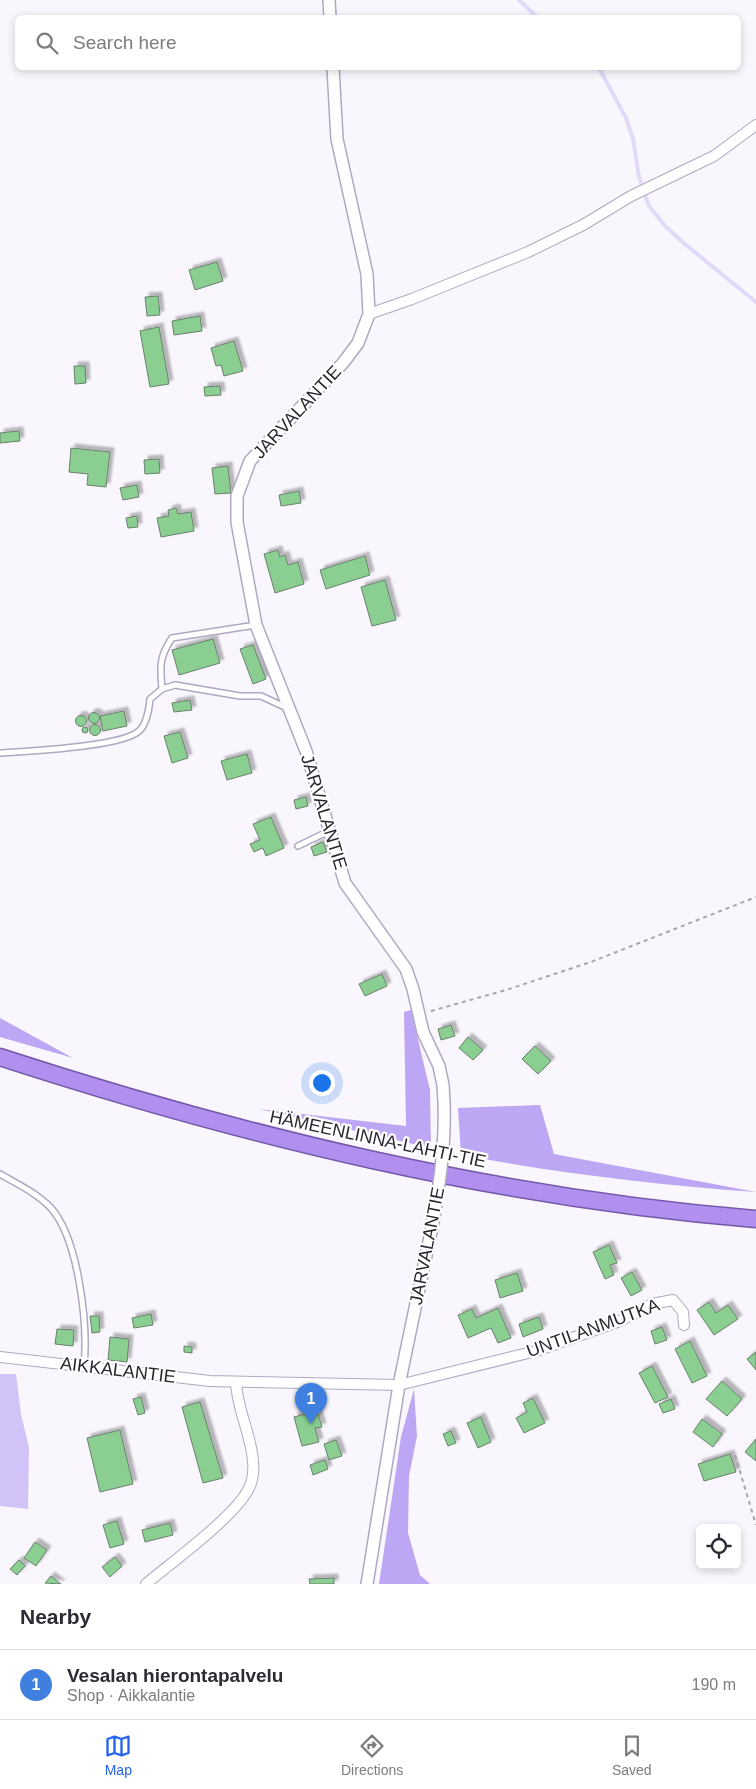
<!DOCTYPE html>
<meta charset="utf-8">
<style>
body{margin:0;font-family:Helvetica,sans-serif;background:#f2f2f3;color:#2b2b33}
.controls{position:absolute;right:15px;bottom:15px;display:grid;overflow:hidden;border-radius:8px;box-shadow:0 2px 8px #0003}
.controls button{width:45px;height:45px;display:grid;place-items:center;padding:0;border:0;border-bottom:1px solid #e1e1e2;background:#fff;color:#2b2b33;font:25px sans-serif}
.you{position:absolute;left:321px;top:1082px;width:18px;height:18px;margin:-12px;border:4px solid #fff;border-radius:50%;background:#1a73e8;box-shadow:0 0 0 8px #1a73e833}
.badge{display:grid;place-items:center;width:32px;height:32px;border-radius:50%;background:#2563eb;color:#fff;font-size:16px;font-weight:700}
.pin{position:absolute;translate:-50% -41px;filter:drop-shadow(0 1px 2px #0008)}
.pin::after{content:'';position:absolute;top:26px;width:18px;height:15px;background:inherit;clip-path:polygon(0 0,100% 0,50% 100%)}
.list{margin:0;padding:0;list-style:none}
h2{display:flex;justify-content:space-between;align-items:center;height:65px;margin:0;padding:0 20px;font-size:21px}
h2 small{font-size:16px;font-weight:400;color:#7c7c81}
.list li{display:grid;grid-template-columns:32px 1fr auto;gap:15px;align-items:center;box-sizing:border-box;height:70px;padding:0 20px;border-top:1px solid #e1e1e2}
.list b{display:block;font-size:19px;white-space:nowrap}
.list p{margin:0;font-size:16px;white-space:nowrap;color:#7c7c81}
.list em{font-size:16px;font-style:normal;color:#7c7c81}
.icon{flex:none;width:28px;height:28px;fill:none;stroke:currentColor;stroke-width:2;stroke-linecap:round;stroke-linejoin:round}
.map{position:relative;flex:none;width:756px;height:1584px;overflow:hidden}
.search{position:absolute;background:#fff;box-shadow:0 2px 8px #0003;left:15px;right:15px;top:15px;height:55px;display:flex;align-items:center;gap:12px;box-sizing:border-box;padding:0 18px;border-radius:8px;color:#7c7c81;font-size:19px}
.sheet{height:135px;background:#fff}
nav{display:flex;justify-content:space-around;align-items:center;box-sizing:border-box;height:70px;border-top:1px solid #e1e1e2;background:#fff;font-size:14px;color:#7c7c81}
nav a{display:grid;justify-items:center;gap:2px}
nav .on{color:#2563eb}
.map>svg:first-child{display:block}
.green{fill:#d1c2f7}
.forest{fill:#bda6f3}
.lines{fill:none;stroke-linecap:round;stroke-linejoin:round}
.stream{stroke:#e2d9f9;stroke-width:4}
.building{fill:#8ace92;stroke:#6a7f6c;filter:url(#shadow)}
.service-casing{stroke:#afa8c2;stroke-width:8}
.minor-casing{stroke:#afa8c2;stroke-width:12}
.tertiary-casing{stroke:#afa8c2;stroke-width:14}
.trunk-casing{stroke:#7558a9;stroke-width:19}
.path{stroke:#a8a6ad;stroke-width:2;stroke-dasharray:4 4;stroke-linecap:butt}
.service{stroke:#fff;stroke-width:5}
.minor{stroke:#fff;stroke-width:10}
.tertiary{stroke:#fff;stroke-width:11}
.trunk{stroke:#b08fee;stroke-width:16}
.tertiary-bridge-casing{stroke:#afa8c2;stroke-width:14;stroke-linecap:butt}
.tertiary-bridge{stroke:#fff;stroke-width:11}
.labels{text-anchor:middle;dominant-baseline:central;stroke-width:4.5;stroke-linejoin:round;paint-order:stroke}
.street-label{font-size:18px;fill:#2a2731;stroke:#fff}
</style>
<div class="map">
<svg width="756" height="1584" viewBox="0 0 756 1584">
<defs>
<filter id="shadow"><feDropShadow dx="4" dy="-4" stdDeviation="1" flood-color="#0004"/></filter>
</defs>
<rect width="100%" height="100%" fill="#f9f7fd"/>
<path class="green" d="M0 1374H16L21 1414 29 1448 28 1509 0 1506Z"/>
<path class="forest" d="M411 1010 430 1090 431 1148 259 1109 406 1126 404 1012Z
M0 1018 73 1058 0 1037Z
M540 1105 554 1154 756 1192C657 1185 559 1173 461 1155L458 1108Z
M414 1389 417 1436 409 1476 408 1533 420 1575 430 1584H379L401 1437Z"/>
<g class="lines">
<path class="stream" d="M519 0 538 18
M599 68 626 118 633 139 639 177 649 206 666 227 686 245 756 302"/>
</g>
<path class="building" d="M217 262 223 281 195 290 189 270Z
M158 296 160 315 147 316 145 297Z
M200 316 202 331 174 335 172 321Z
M159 327 169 384 150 387 140 331Z
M234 341 243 371 224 376 221 365 216 366 211 348Z
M74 366H85L86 383 75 384Z
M220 386 221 395 205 396 204 387Z
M19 431 20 441 0 443V433Z
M71 448 110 452 106 487 87 485 88 474 69 472Z
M159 459 160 473 145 474 144 460Z
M228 466 231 493 215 494 212 468Z
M137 485 139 497 123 500 120 488Z
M299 491 301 503 281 506 279 495Z
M176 508 178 514 191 512 194 531 161 537 157 518 169 516 168 510Z
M137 516 138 527 128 528 126 518Z
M278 550 280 557 285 555 288 565 298 562 304 584 275 593 264 554Z
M365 556 370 575 326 589 320 570Z
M385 580 396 620 372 626 361 587Z
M213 639 220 663 179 675 172 650Z
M253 645 266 679 253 684 240 649Z
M190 700 192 710 174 712 172 703Z
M124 711 127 726 103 731 100 716Z
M88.5 718a5.5 5.5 0 1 1 11 0a5.5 5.5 0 1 1-11 0Z
M75.5 721a5.5 5.5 0 1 1 11 0a5.5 5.5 0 1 1-11 0Z
M89.5 730a5.5 5.5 0 1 1 11 0a5.5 5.5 0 1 1-11 0Z
M82 730a3 3 0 1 1 6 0a3 3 0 1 1-6 0Z
M180 732 188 758 172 763 164 736Z
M247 754 252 773 227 780 221 761Z
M306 797 308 806 296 809 294 800Z
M271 817 284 848 266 856 263 848 254 852 250 844 260 840 253 824Z
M323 842 327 852 314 856 311 847Z
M382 974 387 986 365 996 359 984Z
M451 1025 455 1036 441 1040 438 1029Z
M468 1037 483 1050 473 1060 459 1048Z
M535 1046 551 1061 538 1074 522 1059Z
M609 1245 617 1263 610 1265 614 1275 605 1279 593 1252Z
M632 1272 642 1290 631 1296 621 1278Z
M517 1273 523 1291 500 1298 495 1280Z
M709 1302 716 1313 728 1305 738 1319 714 1335 697 1310Z
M498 1308 511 1338 498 1343 491 1328 468 1338 458 1315 472 1309 476 1318Z
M151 1314 153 1325 134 1328 132 1318Z
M90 1316H99L100 1332 92 1333Z
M539 1317 543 1329 523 1337 519 1324Z
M662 1327 667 1340 655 1344 651 1331Z
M57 1329 74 1330 73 1346 55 1344Z
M110 1337 129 1339 127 1362 108 1360Z
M690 1341 707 1376 692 1383 675 1349Z
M184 1346 192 1347V1353L184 1352Z
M756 1352V1370L747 1359Z
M652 1366 668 1397 655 1403 639 1373Z
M722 1381 742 1399 727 1416 706 1399Z
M141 1397 145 1413 138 1415 133 1399Z
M533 1398 545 1423 524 1433 516 1418 527 1412 523 1403Z
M671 1399 675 1409 663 1413 659 1404Z
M200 1402 223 1478 203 1483 182 1407Z
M317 1411 322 1427 315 1428 319 1442 302 1446 294 1417Z
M481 1417 491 1442 478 1448 467 1423Z
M702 1419 722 1434 713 1447 693 1432Z
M120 1430 133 1484 100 1492 87 1438Z
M451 1431 456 1443 448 1446 443 1434Z
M756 1439V1461L745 1452Z
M336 1440 342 1456 329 1460 324 1444Z
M730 1454 736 1472 704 1481 698 1464Z
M325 1460 328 1469 313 1475 310 1465Z
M117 1521 124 1544 110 1548 103 1525Z
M170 1523 173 1535 145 1542 142 1530Z
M35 1542 47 1550 36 1566 24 1558Z
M115 1557 122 1566 110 1577 102 1567Z
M19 1560 25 1566 17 1575 10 1569Z
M51 1576 61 1584 45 1583Z
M334 1578V1584H310L309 1579Z"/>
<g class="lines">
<defs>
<path id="service" d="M162 689C160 667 159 657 172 638L256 625
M0 753C27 751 122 747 139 731 147 724 149 709 150 699L162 689 175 685 240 696H261L285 707
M298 846 329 831
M0 1174C17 1184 37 1193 51 1208 79 1240 88 1325 84 1366"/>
<path id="minor" d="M369 314 412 299 528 252 583 225 631 196 714 156 756 125
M0 1357 210 1381 399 1385 536 1351 620 1321 652 1304 673 1300 683 1312 684 1325
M146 1584C172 1562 233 1518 248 1490 253 1481 254 1471 253 1461 251 1434 237 1409 236 1382"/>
<path id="tertiary" d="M329 0 330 18
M333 68 337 139 367 274 369 314 358 343 343 363 250 461 237 496V522L256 625 306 751 345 883 406 969 413 989 423 1032 439 1066 443 1085
M367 1584 399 1385 433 1222"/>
<path id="trunk" d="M0 1057C246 1137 498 1198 756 1219"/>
</defs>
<use href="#service" class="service-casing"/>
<use href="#minor" class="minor-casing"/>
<use href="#tertiary" class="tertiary-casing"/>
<use href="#trunk" class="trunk-casing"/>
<path class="path" d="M431 1011 506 990 591 962 756 897
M735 1455 756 1525"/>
<use href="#service" class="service"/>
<use href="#minor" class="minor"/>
<use href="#tertiary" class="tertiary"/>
<use href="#trunk" class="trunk"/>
<defs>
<path id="tertiary-bridge" d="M433 1222C441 1176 447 1132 443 1085"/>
</defs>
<use href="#tertiary-bridge" class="tertiary-bridge-casing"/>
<use href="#tertiary-bridge" class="tertiary-bridge"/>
</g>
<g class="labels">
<g class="street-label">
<text transform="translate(297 412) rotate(-47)">JARVALANTIE</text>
<text transform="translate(324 812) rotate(73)">JARVALANTIE</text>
<text transform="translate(378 1139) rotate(12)">HÄMEENLINNA-LAHTI-TIE</text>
<text transform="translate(427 1246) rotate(-79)">JARVALANTIE</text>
<text transform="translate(593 1328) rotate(-20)">UNTILANMUTKA</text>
<text transform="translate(118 1370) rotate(7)">AIKKALANTIE</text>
</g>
</g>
</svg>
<div class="controls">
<button><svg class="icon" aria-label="locate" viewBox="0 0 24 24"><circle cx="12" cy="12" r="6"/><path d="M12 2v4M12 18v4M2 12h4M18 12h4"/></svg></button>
</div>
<div class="you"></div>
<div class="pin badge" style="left:311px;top:1424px;background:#3f7fe0">1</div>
<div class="search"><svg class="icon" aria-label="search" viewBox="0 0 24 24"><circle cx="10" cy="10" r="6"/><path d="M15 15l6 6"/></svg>Search here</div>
</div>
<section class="sheet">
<h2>Nearby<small></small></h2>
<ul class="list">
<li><span class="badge" style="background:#3f7fe0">1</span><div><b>Vesalan hierontapalvelu</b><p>Shop · Aikkalantie</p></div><em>190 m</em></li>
</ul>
</section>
<nav>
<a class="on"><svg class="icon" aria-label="map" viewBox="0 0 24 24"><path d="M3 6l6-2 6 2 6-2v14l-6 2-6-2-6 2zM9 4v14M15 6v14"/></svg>Map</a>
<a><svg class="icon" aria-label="directions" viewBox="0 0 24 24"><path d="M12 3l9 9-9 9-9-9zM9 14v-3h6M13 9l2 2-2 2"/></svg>Directions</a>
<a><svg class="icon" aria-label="saved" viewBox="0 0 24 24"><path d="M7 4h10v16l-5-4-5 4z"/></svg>Saved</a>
</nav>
